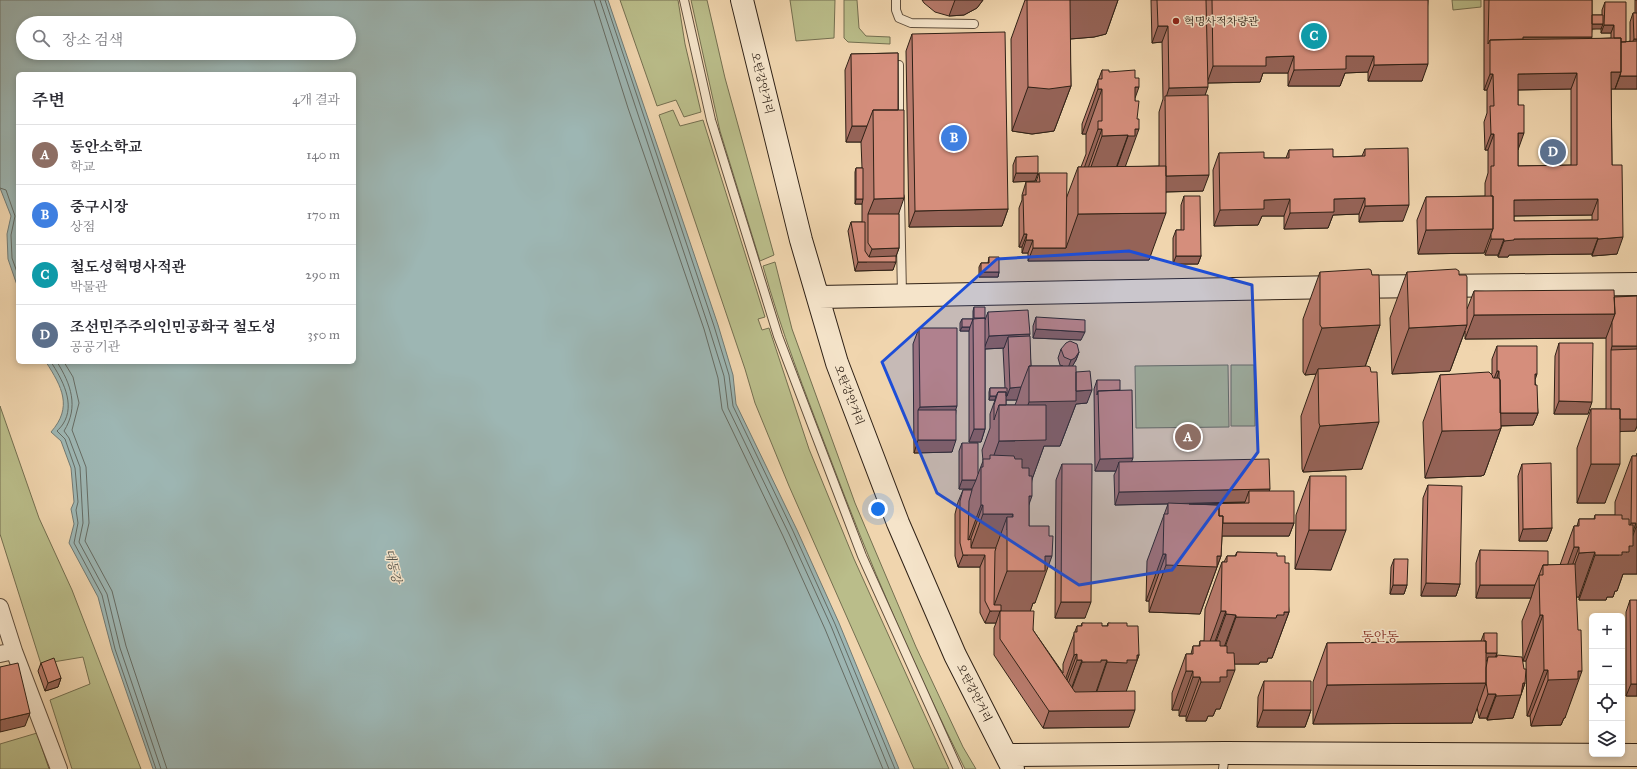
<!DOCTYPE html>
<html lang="ko">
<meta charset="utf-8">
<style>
body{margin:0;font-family:"IM FELL Great Primer","Noto Serif KR",serif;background:#f2f2f3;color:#2b2b33}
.controls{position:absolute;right:12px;bottom:12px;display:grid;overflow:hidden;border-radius:6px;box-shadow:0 2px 6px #0003}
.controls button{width:36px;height:36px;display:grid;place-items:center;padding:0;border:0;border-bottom:1px solid #e1e1e2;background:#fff;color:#2b2b33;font:20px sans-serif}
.you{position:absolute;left:878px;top:509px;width:14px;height:14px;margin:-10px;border:3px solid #fff;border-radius:50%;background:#1a73e8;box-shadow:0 0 0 6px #1a73e833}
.badge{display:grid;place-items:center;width:26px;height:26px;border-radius:50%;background:#d93025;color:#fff;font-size:13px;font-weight:700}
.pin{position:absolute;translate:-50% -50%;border:2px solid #fff;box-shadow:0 1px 4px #0006}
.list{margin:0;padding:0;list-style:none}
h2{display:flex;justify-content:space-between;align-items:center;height:52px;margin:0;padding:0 16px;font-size:17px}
h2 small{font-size:13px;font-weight:400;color:#7c7c81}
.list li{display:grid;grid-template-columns:26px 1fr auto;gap:12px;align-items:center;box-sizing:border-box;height:60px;padding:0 16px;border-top:1px solid #e1e1e2}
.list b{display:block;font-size:15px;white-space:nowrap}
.list p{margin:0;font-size:13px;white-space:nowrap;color:#7c7c81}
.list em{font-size:13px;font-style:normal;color:#7c7c81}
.icon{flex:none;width:22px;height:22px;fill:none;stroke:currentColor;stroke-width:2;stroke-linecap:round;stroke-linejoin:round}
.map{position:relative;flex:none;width:1637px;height:769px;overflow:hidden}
.search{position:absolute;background:#fff;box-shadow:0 2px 6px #0003;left:16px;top:16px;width:340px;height:44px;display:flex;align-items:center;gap:10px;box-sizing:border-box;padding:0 14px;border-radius:22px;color:#7c7c81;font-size:15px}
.panel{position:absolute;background:#fff;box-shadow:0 2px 6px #0003;left:16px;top:72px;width:340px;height:292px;border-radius:6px}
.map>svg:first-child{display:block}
.green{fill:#babd8a;stroke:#746f50}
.water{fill:#9db6b3;stroke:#717a74;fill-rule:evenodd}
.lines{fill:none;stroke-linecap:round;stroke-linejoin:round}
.shore{stroke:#666c64;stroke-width:1}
.lane-casing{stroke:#5f4e3c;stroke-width:10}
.street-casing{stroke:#5f4e3c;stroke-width:18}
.secondary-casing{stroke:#2f2116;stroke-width:24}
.lane{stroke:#f5e4ca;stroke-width:8}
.street{stroke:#f5e4ca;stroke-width:16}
.secondary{stroke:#f5e4ca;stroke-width:22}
.wall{fill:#b77a6b;stroke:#2f2116;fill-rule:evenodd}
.shaded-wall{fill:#956357;stroke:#2f2116}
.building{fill:#d58e7c;stroke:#2f2116;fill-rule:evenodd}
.marked{fill:#1d4ed8;fill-opacity:0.2;stroke:#1d4ed8;stroke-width:3;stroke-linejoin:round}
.poi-dot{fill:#8f2418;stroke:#f5e4ca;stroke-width:1.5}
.labels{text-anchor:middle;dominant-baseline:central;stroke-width:3;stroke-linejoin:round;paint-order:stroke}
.poi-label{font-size:11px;fill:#2f2116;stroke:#f5e4ca;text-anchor:start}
.street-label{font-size:11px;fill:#2f2116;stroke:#f5e4ca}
.water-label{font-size:12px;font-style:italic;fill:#504e45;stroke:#f5e4ca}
.quarter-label{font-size:13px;fill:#7a1f14;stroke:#f5e4ca}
</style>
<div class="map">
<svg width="1637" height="769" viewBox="0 0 1637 769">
<rect width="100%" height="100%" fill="#f0d5ae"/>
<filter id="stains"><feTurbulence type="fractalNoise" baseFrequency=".005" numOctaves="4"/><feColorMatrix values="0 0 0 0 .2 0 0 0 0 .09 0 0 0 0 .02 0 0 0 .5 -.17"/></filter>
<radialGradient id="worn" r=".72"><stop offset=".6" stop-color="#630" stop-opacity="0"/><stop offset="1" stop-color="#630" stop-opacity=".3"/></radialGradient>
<path class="green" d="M620 0H678L685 44 701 112 684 117 676 100 657 106Z
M691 0H707L725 78 774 255 760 261 720 131Z
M790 0H835L834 38 796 41Z
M844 0H857L859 28 866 36 890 37V44L848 42 844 38Z
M1452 0H1481V7L1453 10Z
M673 110 680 126 703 120 765 317 758 319 762 330 769 328 809 449 854 559 949 769H914L789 486 755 403 745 369 659 115Z
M775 262 792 329 855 503 916 647 963 747 976 769H965C914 667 869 562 829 455 805 392 781 331 763 266Z
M1228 365 1229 427 1136 428 1135 366Z
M1231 365H1254L1255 426H1231Z
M0 406 39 518 72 590 141 769H72L50 700 90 684 83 657 41 664 0 534Z
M37 733 49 769H0V744Z"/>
<path class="water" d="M0 0H608L718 325 733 375 736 404 797 530 839 623 899 769H153L112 650 98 597 69 543 74 524 71 509 74 502 71 468 61 441 51 432C73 407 62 387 46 362H354V74H18V288L8 259 7 234 11 216 0 188ZM23 23H349V53H23Z"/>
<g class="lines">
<path class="shore" d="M594 0 628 108 704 329 718 378 722 409 783 536 825 629 883 769
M600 0 709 328 724 376 728 408 789 534 831 626 889 769
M605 0 714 326 729 375 733 406 793 531 835 624 895 769
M0 188 6 190 15 216 11 235 12 258 18 275
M51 362C62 379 76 404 63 424 61 427 59 429 57 431L65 439 75 468 78 502 76 510 78 523 74 543 102 595 115 649 156 769
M57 362C71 384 79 407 64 431L69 438 80 467 83 523 79 542 107 594 120 648 161 769
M64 362 73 377 79 403 72 430 86 467 89 523 85 541 112 591 126 646 167 769"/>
<defs>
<path id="lane" d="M684 0 711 120 778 336 862 556 958 769
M896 0V10L899 18 911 23 974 24
M899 65V120
M900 197 902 294
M1223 769 1225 754"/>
<path id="street" d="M0 607 14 651 0 654
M14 651 59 769"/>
<path id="secondary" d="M742 0 801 240 837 363 898 523 955 655 1013 769
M819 297 1340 287 1637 284
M1006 755 1225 753 1637 755"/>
</defs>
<use href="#lane" class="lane-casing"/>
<use href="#street" class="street-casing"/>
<use href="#secondary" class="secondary-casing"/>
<use href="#lane" class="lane"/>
<use href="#street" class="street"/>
<use href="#secondary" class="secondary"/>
</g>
<path class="wall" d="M922 0H983L977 8 964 15 949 16 935 12 924 3Z
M1025 0H1118L1106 34 1094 37 1070 39 1071 86 1054 131 1032 134 1012 131 1011 39Z
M1151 0H1428L1422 81H1368V72L1345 73 1340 86H1288V73H1263L1260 82 1208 83 1205 95 1203 191 1166 192 1149 260 1028 261V253H1022V247H1019V208L1022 200V195L1026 182H1036L1039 173 1066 199 1078 167H1081L1086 154V134H1082V124L1102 70 1109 72 1135 99 1125 167 1159 166V112L1163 99 1162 42 1152 43Z
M1484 0H1592V15H1602V10L1605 2 1626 42 1630 41V22L1633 13H1635V0H1637V89H1611L1612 165 1617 254 1592 256V254L1509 255 1508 257H1498V255H1485V250L1484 253 1418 254 1417 220 1426 197 1485 196V183L1488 173V150H1485L1484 122 1487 113V90H1484ZM1601 28V33H1611V38L1591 39 1592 29ZM1571 89V165L1518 166V90ZM1592 215V220L1514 221V216Z
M912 34 1008 209 1002 226 909 227 906 51Z
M898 53 899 248 896 256 893 270 855 271 848 231 851 222H862V204H855V172L856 168H862L861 142H846L845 70 851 54Z
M1365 149 1403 221 1359 222V214L1333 215 1328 228 1284 229V216H1262L1258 225 1214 226 1213 170 1219 153 1264 158H1286L1289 150 1333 157 1362 156Z
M1016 157 1038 173 1035 181 1013 182V165Z
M1184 196 1201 256 1198 264H1173V238L1176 230H1181V205Z
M989 257 999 272 998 277H979V267L981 263H988Z
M1320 272 1380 325 1365 367 1362 469 1303 472 1302 469 1301 416 1316 374 1305 375 1303 372V319Z
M1407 272 1467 309 1474 291 1614 297 1637 296V426L1635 431H1620L1605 503H1577V448L1591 409H1606V338L1465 339V331L1450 371 1392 374 1390 318Z
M974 307 985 320 988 312 1029 336 1031 366H1063L1060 365 1058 358 1061 349 1079 352 1076 360 1072 366 1076 372 1087 403 1076 404 1060 446H1044L1032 479 1029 505V526L1035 603H1033L1030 611 1033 630 1063 673V664L1077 626H1081L1082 623 1102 626H1107L1108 623 1127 626 1139 655 1126 691 1129 727 1043 728 994 655V628L996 623H985L980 613V567H958L955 556V514L958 502 963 490H972V489H959V451L962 443 978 474 983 461 982 450 990 428V414L995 400H989V392L990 388H1005L1003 349 1004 348 985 349V429L981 442H969V331H960V323L962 319H973V311ZM1006 400H1017L1015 405H1006Z
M1036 317 1081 340 1033 338V326Z
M919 328 956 410 952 452 914 453 913 344Z
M1559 343 1588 414H1554L1555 356Z
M1497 346 1535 380 1538 413 1533 425 1501 426V428L1484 475 1481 476 1425 478 1423 422 1440 375 1492 374V359Z
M1097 380 1132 462 1269 491 1294 523 1289 536H1222L1221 556 1204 603 1200 614 1149 612V601H1146L1147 561 1168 504 1115 505 1114 475 1116 471H1095L1094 389ZM1245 502 1244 503H1193Z
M1637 453V574H1623L1617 591H1615L1613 597H1607L1606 600H1579V597H1576L1565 718H1564L1561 725 1531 726 1530 716H1527L1526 661H1523L1522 621 1531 598H1476V563L1480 550 1548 565H1560L1574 526H1577L1579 519H1594L1595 515H1615V502L1632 456H1636Z
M1062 464 1085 618H1055L1056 480Z
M1522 464 1552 528 1547 541H1519L1518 476Z
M1310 476 1331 570 1295 569 1296 515Z
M1428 485 1460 584 1456 596H1421L1423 498Z
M1237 552 1277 556 1285 563 1289 612 1272 658H1268L1267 662H1260L1259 664H1234L1220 709H1216L1213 716H1208L1206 721H1186V716H1179V710H1172V693L1186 654H1191L1193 646H1199L1200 641H1204L1205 609 1222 562H1224L1227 556H1235Z
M1394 559 1407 585 1404 594H1390L1391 567Z
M1630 600 1637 696H1626V612Z
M1484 633 1497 653 1495 657H1496L1497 655 1525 683 1513 718 1487 720V718H1479L1477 707 1472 723 1313 724V682L1327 643 1481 641Z
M41 663 61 678 58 687 45 691 38 671Z
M1264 681 1311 710 1305 727H1257L1258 697Z"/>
<path class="shaded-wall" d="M955 0H983L977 8 964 15 949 16Z
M1060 0H1118L1106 34 1094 37 1070 39 1047 36Z
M1589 24H1603L1601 29H1587Z
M1604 25H1614L1611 33H1601Z
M1158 26H1168L1162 42 1152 43Z
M1523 37H1592L1587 49 1490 56Z
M1634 39H1637V47H1630Z
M1294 56 1288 73H1263L1260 82 1207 83 1213 66 1266 57Z
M1346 56H1374L1368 72 1345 73 1340 86H1288L1294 70Z
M1428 64 1422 81H1368L1374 65Z
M1611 72H1621L1615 89H1605Z
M1577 73 1571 89 1512 90 1518 74Z
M1490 74H1493L1487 90H1484Z
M1620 76H1637V89H1615Z
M1071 86 1054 131 1032 134 1012 131 1028 87Z
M1135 87H1139L1123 132Z
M1208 87 1202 104 1165 101 1169 88Z
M1098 89H1102L1086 134H1082Z
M852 126H867L861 142H846Z
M1098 129H1102L1086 174H1082Z
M1135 129H1139L1123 173 1112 181 1128 136Z
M1518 133H1524L1518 150Z
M1491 134H1494L1488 150H1485Z
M1128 135 1112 179 1086 181 1102 136Z
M1016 173H1038L1035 181 1013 182Z
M1209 175 1203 191 1160 192 1166 176Z
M904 198 893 230 868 214 874 199Z
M1365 198 1359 214 1333 215 1328 228 1284 229 1290 213 1334 199Z
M856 199H863L862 204H855Z
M1290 199 1284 216H1262L1258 225 1214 226 1220 210 1264 200Z
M1598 199 1592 215 1508 216 1514 200Z
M1409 205 1403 221 1359 222 1365 206Z
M1008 209 1002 226 909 227 915 211Z
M1166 213 1149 260 1028 261 1033 248H1066L1078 214Z
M1493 229 1484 253 1418 254 1426 230Z
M1024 234H1027L1022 247H1019Z
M1623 237 1617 254 1592 256 1598 239Z
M1598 238 1592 254 1509 255 1508 257H1498L1504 241 1514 239Z
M1491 239H1504L1498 255H1485Z
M1026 240H1033L1028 253H1022Z
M899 248 894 262H896L893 270 855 271 858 262H867L872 249Z
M1176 256H1201L1198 264H1173Z
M981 272H999L998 277H979Z
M1615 314 1606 338 1465 339 1474 315Z
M1380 325 1363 372 1318 369 1316 374 1305 375 1322 328Z
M1467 325 1450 371 1392 374 1409 328Z
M962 327H970L969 331H960Z
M1036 329 1085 332 1081 340 1033 338Z
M1030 334 1025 347 1008 337 1004 348 984 349 989 336Z
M1612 346H1637V362L1611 350Z
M1079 352 1076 360 1072 367 1068 368 1071 360Z
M1497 371H1499L1495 384H1492Z
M1535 374H1537L1533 386Z
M1021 387 1017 400H995L1007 396 1010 388Z
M1092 390 1087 403 1076 404 1060 446H1044L1030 485 983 486 999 441H1015L1029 402 1038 394Z
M990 396H996L995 400H989Z
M1559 401 1592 402 1588 414H1554Z
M957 406 951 423 918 410 920 407Z
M1497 413H1538L1533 425 1492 426Z
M1611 419H1637V426L1635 431 1606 432Z
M1379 422 1362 469 1303 472 1320 426Z
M1501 428 1484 475 1481 476 1425 478 1442 431Z
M974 429H985L981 442H969Z
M918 440H956L952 452 914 453Z
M1133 458 1128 471 1119 462 1116 471H1095L1100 459Z
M1591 464H1620L1605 503H1577Z
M962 480H976L972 489H959Z
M1270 489 1265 502 1249 491 1245 502 1115 505 1119 492Z
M1029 496H1032L1015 543Z
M981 505H983L966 552H964Z
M983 514H1013L1007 530V517L991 561 985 555 980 567H958L963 555H968Z
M1189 523H1294L1289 536H1185Z
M1631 523H1636L1626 552H1627L1636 527H1637V574H1623L1617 591H1615L1613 597H1607L1606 600H1579L1595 555H1619Z
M1552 528 1547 541H1519L1523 529Z
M1309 530H1346L1331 570 1295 569Z
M1574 547H1579L1563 591H1558Z
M1595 552 1579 597H1563L1579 553Z
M1163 554H1166L1149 601H1146Z
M1045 556H1052L1035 603H1033L1028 618 1000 611 996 623H985L990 611H992L1007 571Z
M1217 556H1221L1204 603 1200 614 1149 612 1166 565Z
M1426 583 1460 584 1456 596H1421Z
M1393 585H1407L1404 594H1390Z
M1480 585H1535L1531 598H1476Z
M1061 602H1091L1085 618H1055Z
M1221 611H1226L1209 658H1204Z
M1284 612H1289L1272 658H1268L1267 662H1260L1259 664H1219L1236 617 1277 615Z
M1226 614 1236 615 1219 661H1209Z
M1540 615H1543L1526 661H1523Z
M1484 653H1497L1494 661 1488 657 1487 661H1481Z
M1077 654 1065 686H1063L1074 655Z
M1137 655H1139L1126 692 1096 694 1107 662 1127 660Z
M1077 660H1082L1070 692H1065Z
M1101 660H1107L1096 692 1070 694 1082 662Z
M1227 670H1235L1220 709H1216L1213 716H1208L1206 721H1186L1201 682 1220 677Z
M1544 670H1548L1530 716H1527Z
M1186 671H1193L1179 710H1172Z
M1578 671H1582L1565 718H1564L1561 725 1531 726 1548 680Z
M1193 677H1200L1186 716H1179Z
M61 678 58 687 45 691 48 683Z
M1486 683 1472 723 1313 724 1327 685Z
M1523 683H1525L1513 718 1487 720 1496 696Z
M1631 684H1637V696H1626Z
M1488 694H1496L1487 718H1479Z
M1135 710 1129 727 1043 728 1049 711Z
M1263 710H1311L1305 727H1257Z
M30 713 25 726 0 732V720Z"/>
<path class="building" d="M1027 0H1070L1071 86 1049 89 1028 87Z
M1157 0H1206L1208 87 1169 88 1168 26H1158Z
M1212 0H1428V64L1374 65V56H1346V69L1294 70V56L1266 57V66H1213Z
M1489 0H1592V37H1523V39L1490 40 1488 44Z
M1605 2H1626V42H1621V38H1614V25H1604Z
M1633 13H1637V39H1634Z
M1592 15H1603V24H1592Z
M1005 32 1008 209 915 211 912 34Z
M1621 38V72H1611L1612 165H1622L1623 237 1598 239V238L1514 239V240L1504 241V239H1491V234L1493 229V196H1491V166H1494V134H1491L1490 106H1494L1493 74H1490V40ZM1577 73V165L1518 166V133H1524V105H1518V74ZM1598 199V220L1514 221V200Z
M1637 41V76H1620L1621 72V42Z
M898 53V110H873L867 126H852L851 54Z
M1102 70H1109V72L1135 70V78H1139V87H1135V101H1139L1137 119H1139V129H1135V136H1128V135L1102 136V129H1098V121H1102V89H1098V79H1102Z
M1208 95 1209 175 1166 176 1165 96Z
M873 110H904V198L874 199Z
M1408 148 1409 205 1365 206V198L1334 199V212L1290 213V199L1264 200V209L1220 210 1219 153 1264 152V158H1289V150L1333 149V157L1365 156V149Z
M1038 156V173H1016V157Z
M1166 166V213L1078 214V167Z
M856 168H863V199H856Z
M1039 173H1067L1066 248H1033V240H1026L1027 234H1024L1023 195H1026V182H1040Z
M1184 196H1200L1201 256H1176V230H1184Z
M1493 196V229L1426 230V197Z
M868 214H899V248L872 249 868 243Z
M851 222H865V251L869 257 896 256V262H858Z
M989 257H999V272H981V263H989Z
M1369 269 1371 270 1372 275H1379L1380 325 1322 328 1320 325V272Z
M1456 269 1459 271V275H1466L1467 277V325L1409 328 1407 272Z
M1614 290 1615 314 1474 315V291Z
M1637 296V346H1612V322L1615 314 1614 297Z
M974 307H985V319V318H974Z
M1028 310 1030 334 989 336 988 312Z
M1036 317 1085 320V332L1036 329Z
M985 318V429H974L973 319Z
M962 319H973L970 327H962Z
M919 328H957V406L920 407Z
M1030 336 1031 366H1029L1021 387 1010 388 1008 337Z
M1070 341 1077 344 1079 352 1075 358 1071 360 1064 357 1061 349 1066 343Z
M1559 343H1593L1592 402 1559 401Z
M1497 346H1537V374H1535V385H1537L1538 413H1500V380L1499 378V371H1497Z
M1637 349V419H1620V409H1611V350Z
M1029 366H1076V401L1029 402Z
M1367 366 1370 367 1371 372H1377L1379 422 1320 426 1319 423 1318 369Z
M1090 371 1092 390 1076 391V372Z
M1489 372 1492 375 1493 378H1499L1500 380 1501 428 1498 430 1442 431 1440 375Z
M1097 380H1120V390L1098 391 1097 395Z
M990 388H1007V396H1006V392H998L996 396H990Z
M1132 390 1133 458 1100 459 1098 391Z
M998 392H1006V405H999L994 420V405Z
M999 405H1046V440L999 441Z
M1591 409H1620V464H1591Z
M918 410H956V440H918Z
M962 443H978V474L976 480H962Z
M990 455 1014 456 1015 459H1022V468H1029V476H1032V496H1029V526H1049V536H1053L1052 556H1045V571H1007V517H1013V514H983V505H981V467H983V459H990Z
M1632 456H1637V527H1636V523H1631Z
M1269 459 1270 489 1119 492V462Z
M1551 463 1552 528 1523 529 1522 464Z
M1062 464H1092L1091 602H1061Z
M1310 476H1346V530H1309Z
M1428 485 1462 486 1460 584 1426 583Z
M963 490H972L969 501 968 540 971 539V548H996L995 551 994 605H1001V611H990L985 601V555H963L960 543V501Z
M1249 491H1294V523H1223V516H1219V505L1189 504 1249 503Z
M1168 503 1219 505V516H1223L1221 556H1217V567L1166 565V554H1163L1164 514H1168Z
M1595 515H1622V519H1629V525H1633V546H1629V552H1622V555H1595V552L1579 553V547H1574V526H1579V519H1595Z
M1480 550 1548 551V565H1543L1535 585H1480Z
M1237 552 1277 553V556H1285V563H1289V612H1284V615H1277L1276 618 1236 617V615L1226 614V611H1221L1222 562H1227V556H1236Z
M1394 559H1408L1407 585H1393Z
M1575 564 1578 630H1581L1582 671H1578V679L1548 680V670H1544L1543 615H1540L1539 575H1543V565Z
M1630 600H1637V684H1631Z
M1000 611H1034L1033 630 1075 692 1135 691V710L1049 711 1000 639Z
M1082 623H1102V626H1108V623H1127V626H1138L1139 655H1137V660H1127V663L1107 662V660H1101V662H1082V660H1077V654L1074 655V632H1077V626H1082Z
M1484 633H1497V653H1486V641H1484Z
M1200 641H1220V646H1227V653H1234L1235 670H1227V677H1220V682H1201L1200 677H1193V671H1186V654H1193V646H1200Z
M1486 641V683L1327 685V643Z
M1497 655 1522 657 1524 669H1526L1525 683H1523L1521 695 1496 696V694H1488L1486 682V668L1488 657H1497Z
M54 658 61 678 48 683 41 663Z
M18 663 30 713 0 720V667Z
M1264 681H1311V710H1263Z"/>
<path class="marked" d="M1129 251 1252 285 1258 452 1172 570 1079 585 937 493 882 362 997 259Z"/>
<circle class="poi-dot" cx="1176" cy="21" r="4"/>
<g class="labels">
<g class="poi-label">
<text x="1184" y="21">혁명사적차량관</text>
</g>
<g class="street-label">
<text transform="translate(762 83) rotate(76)">오탄강안거리</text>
<text transform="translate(849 395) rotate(69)">오탄강안거리</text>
<text transform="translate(974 693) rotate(63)">오탄강안거리</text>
</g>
<g class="water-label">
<text transform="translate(393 566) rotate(76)">대동강</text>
</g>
<g class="quarter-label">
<text x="1380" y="637">동안동</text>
</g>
</g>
<rect width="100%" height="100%" filter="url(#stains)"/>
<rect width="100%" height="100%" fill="url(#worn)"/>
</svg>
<div class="controls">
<button>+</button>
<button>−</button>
<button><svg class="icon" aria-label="locate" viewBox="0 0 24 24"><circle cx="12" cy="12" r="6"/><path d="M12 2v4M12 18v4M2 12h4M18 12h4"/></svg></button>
<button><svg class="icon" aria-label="layers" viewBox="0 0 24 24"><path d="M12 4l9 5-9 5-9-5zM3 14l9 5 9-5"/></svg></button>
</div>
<div class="you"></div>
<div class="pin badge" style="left:1188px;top:437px;background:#8d6e63">A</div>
<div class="pin badge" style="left:954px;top:138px;background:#3f7fe0">B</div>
<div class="pin badge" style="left:1314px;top:36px;background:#0f9aa8">C</div>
<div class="pin badge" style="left:1553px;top:152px;background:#5c6f8a">D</div>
<div class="search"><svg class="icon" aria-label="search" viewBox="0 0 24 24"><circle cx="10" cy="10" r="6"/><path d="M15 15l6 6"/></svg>장소 검색</div>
<section class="panel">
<h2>주변<small>4개 결과</small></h2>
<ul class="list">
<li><span class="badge" style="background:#8d6e63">A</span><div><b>동안소학교</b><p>학교</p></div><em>140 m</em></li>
<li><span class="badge" style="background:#3f7fe0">B</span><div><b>중구시장</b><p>상점</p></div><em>170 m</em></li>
<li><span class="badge" style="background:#0f9aa8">C</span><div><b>철도성혁명사적관</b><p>박물관</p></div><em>290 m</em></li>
<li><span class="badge" style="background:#5c6f8a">D</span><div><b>조선민주주의인민공화국 철도성</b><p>공공기관</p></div><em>350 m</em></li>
</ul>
</section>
</div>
